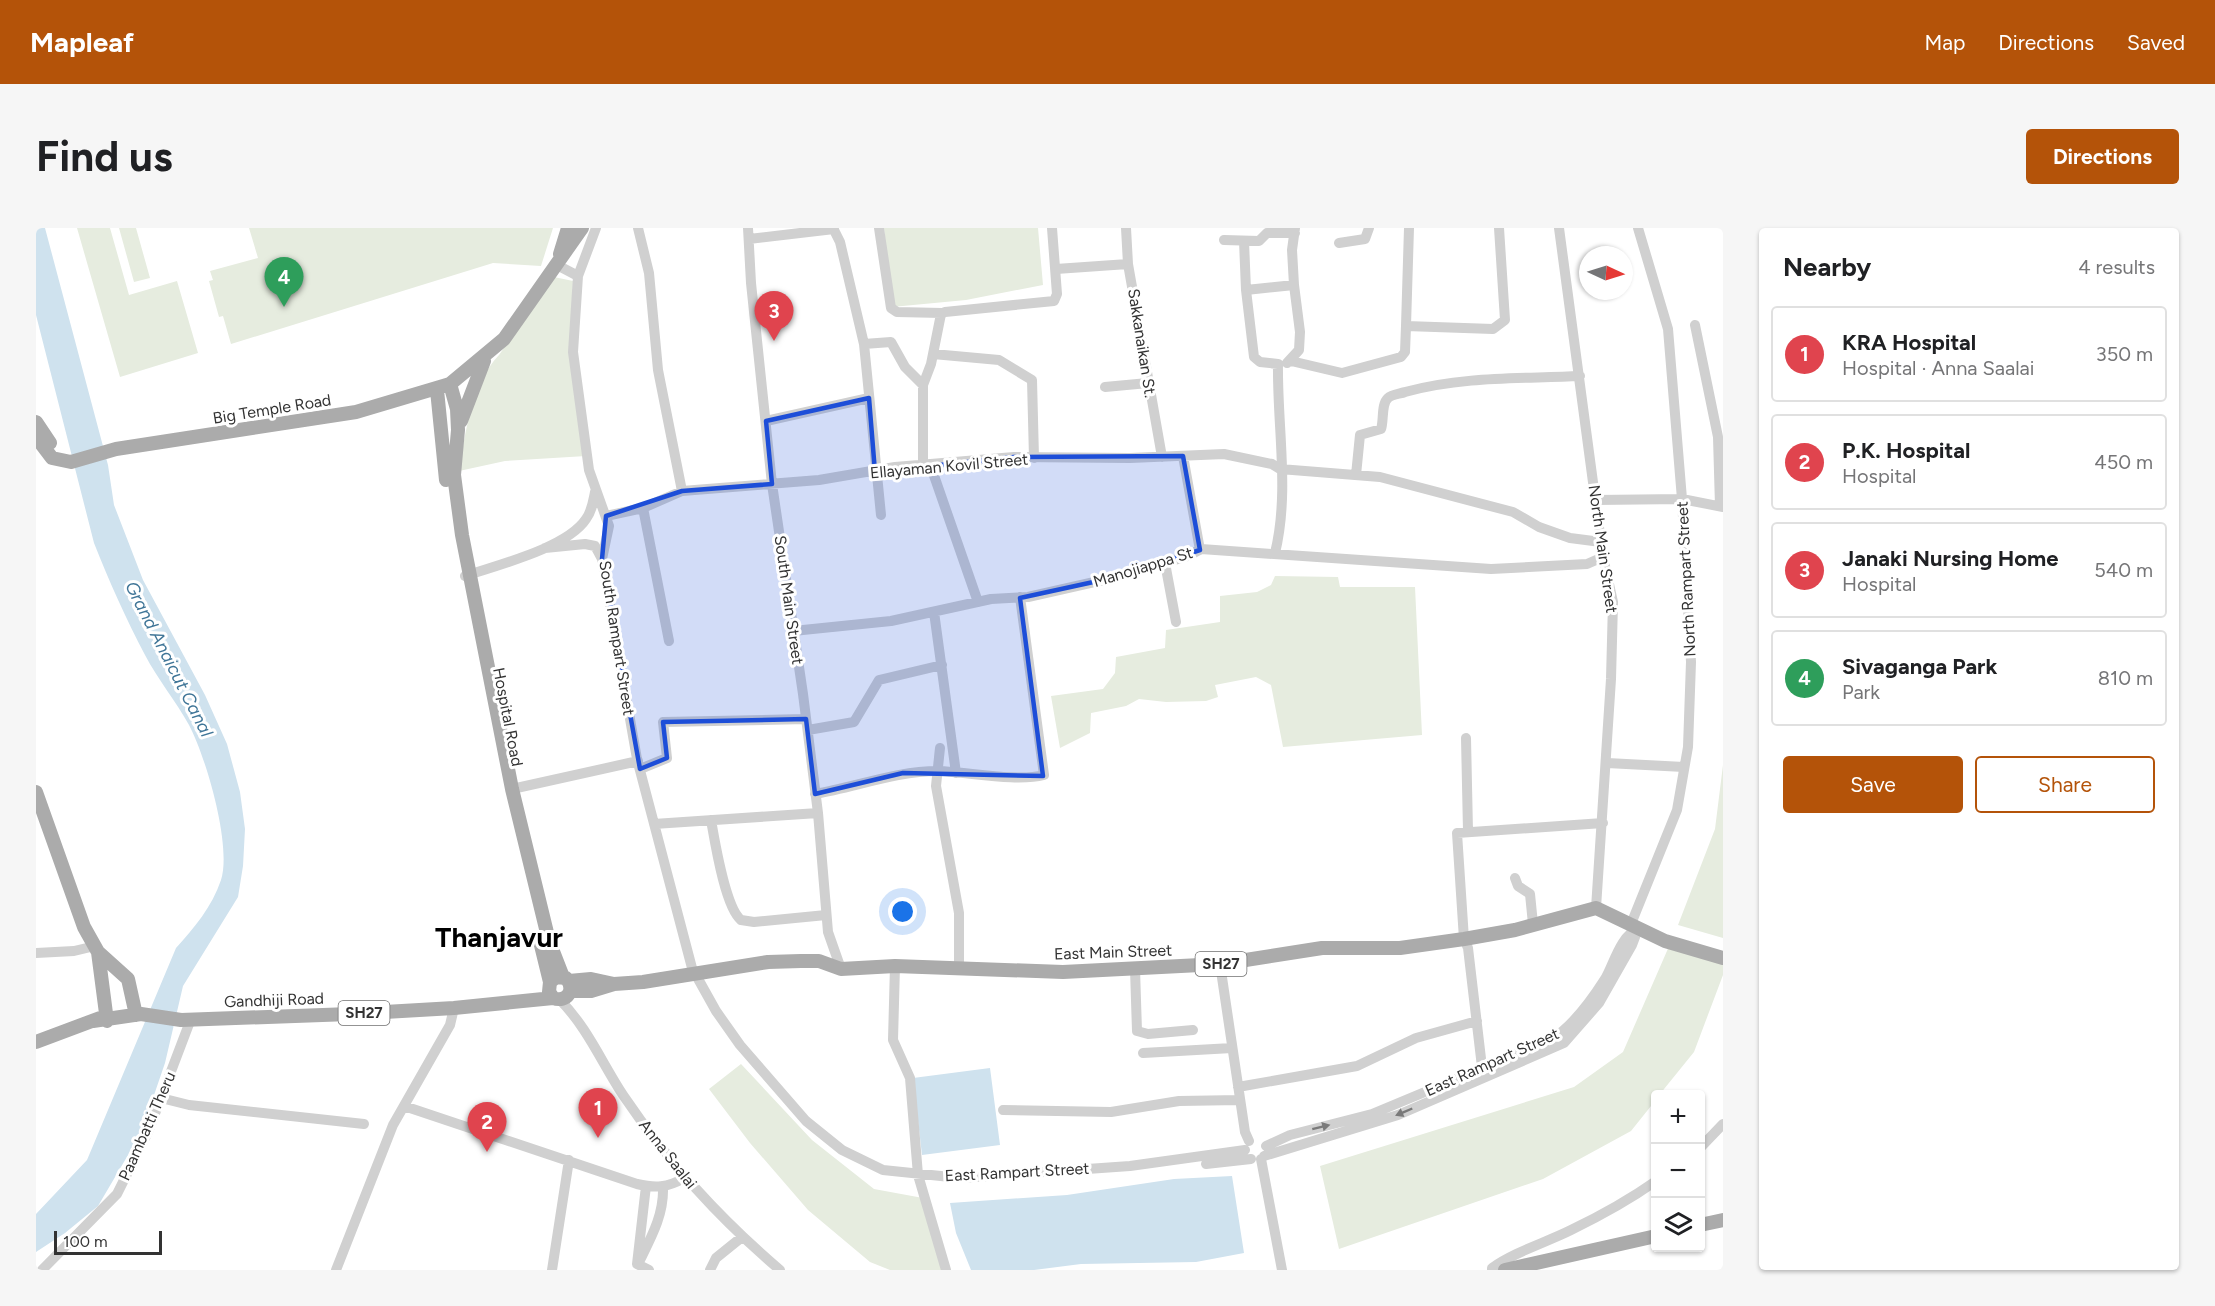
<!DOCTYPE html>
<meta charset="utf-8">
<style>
body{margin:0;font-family:Figtree,sans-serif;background:#f6f6f6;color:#202124}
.controls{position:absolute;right:18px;bottom:18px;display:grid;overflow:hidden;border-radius:6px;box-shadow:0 2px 4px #0004}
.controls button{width:54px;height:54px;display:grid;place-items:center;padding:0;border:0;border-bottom:2px solid #e0e0e0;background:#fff;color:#202124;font:30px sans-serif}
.compass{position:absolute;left:1543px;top:18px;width:54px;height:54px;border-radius:50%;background:#fff;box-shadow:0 2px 4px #0004;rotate:94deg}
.scale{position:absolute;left:18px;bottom:15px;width:108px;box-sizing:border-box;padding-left:6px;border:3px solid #333;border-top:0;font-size:16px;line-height:21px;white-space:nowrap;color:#333;-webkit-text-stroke:4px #fff;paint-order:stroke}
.you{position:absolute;left:867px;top:684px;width:21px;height:21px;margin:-15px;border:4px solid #fff;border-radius:50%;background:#1a73e8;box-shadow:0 0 0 9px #1a73e833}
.badge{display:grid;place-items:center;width:39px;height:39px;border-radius:50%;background:#b45309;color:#fff;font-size:20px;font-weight:700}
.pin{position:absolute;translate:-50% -50px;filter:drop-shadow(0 2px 3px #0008)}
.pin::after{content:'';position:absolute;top:32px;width:21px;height:18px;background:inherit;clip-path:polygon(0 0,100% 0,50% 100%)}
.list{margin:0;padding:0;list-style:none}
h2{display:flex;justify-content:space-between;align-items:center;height:78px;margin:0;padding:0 24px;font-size:26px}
h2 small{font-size:20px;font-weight:400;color:#757577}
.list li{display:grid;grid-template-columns:39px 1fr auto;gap:18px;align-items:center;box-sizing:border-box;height:96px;margin:0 12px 12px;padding:0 12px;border:2px solid #e0e0e0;border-radius:6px}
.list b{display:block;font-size:22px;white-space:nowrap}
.list p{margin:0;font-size:20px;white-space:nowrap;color:#757577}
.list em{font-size:20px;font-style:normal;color:#757577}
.actions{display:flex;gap:12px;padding:18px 24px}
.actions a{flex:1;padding:14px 0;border:2px solid #b45309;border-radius:6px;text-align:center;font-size:21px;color:#b45309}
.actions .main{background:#b45309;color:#fff}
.icon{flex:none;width:33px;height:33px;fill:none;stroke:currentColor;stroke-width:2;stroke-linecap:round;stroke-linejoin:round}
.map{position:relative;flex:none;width:1687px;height:1042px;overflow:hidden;border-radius:6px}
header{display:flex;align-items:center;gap:36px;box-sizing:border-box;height:84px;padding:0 30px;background:#b45309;color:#fff}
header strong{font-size:28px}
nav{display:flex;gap:33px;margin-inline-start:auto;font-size:21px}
.intro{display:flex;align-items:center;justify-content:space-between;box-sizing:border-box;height:144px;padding:0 36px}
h1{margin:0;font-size:42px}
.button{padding:15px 27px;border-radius:6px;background:#b45309;color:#fff;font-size:21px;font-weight:700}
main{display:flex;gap:36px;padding:0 36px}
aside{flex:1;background:#fff;border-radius:6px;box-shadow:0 2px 4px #0004}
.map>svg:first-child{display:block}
.green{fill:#e6ecdf}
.water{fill:#cfe2ee}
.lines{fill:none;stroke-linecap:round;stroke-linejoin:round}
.minor{stroke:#d0d0d0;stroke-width:10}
.major{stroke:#ababab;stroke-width:14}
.oneway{fill:#7a7a7a}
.marked{fill:#1d4ed8;fill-opacity:0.2;stroke:#1d4ed8;stroke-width:4.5;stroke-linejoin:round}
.labels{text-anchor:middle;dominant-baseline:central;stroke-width:6;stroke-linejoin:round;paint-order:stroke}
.shield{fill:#fff;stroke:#707070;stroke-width:1.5}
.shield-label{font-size:15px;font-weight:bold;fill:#333}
.street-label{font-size:16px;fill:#333;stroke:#fff}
.water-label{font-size:18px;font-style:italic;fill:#3f7597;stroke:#fff}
.town-label{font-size:28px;font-weight:bold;fill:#000;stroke:#fff}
</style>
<header>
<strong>Mapleaf</strong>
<nav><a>Map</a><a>Directions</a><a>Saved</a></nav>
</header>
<div class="intro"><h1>Find us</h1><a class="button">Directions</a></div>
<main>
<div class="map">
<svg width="1687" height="1042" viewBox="0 0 1687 1042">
<rect width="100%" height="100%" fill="#fff"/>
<path class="green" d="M41 0H74L93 67 141 53 162 125 84 149Z
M83 0H100L114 50 98 54Z
M213 0H517L505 38 457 35 195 116 187 88 183 89 173 53 177 52 174 43 222 30Z
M848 0H1002L1007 57 930 72 856 79Z
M518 49 537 53 535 94 550 228 469 233 423 243C429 206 436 155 463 127Z
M1239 348 1302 349 1304 359H1379L1386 507 1247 519 1235 457 1220 449 1179 457 1182 469 1170 473 1130 474 1103 471 1090 478 1055 485 1054 505 1024 520 1015 468 1067 461 1079 445 1080 429 1129 420 1130 402 1184 394V368L1221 364 1235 357Z
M1687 537V710L1642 697 1679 601Z
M1634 716 1687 732V747L1658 824 1624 866H1620L1619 873 1595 903 1507 951 1303 1021 1284 938 1538 859 1587 824Z
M705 836 776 912 838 961 887 970 914 1042H854L834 1034 772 982 714 915 673 861Z"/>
<path class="water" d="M0 0H9L72 237 78 277 107 352 169 467 191 516 204 564 209 601 207 638 202 669 147 758 129 835 105 905 62 978 29 1005 0 1024V986L51 932 140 720C158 700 176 679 185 652 196 618 170 529 153 497 140 473 122 452 109 427 90 391 73 353 58 315L0 87Z
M954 840 964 917 886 927 877 850Z
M1196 948 1208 1025 1160 1034 1045 1036 998 1042H935L920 1005 914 975 1031 967 1138 951Z"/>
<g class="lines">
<path class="minor" d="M560 0 542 48 537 124 553 242 573 298 566 331 601 531 656 740 680 783 704 817 770 893 806 922 847 942 924 950 1094 938 1209 922
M602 0 613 45 622 142 646 263 783 252 859 239 978 229 1094 230 1188 226 1236 236 1244 241 1344 249 1477 284 1503 299 1534 310 1565 314
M712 0 715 55 736 256 767 466 782 585 792 704 805 741
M797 0 804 14 828 116 845 287
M843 0 855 80 861 84 906 85
M1090 0 1092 36 1126 229
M1373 0 1370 98 1457 101 1469 92 1463 0
M1523 0 1567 329 1577 374 1575 451 1560 680
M713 11 798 1
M1188 12 1223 13 1231 5H1259
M1208 13 1210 62
M1303 15 1329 11 1333 0
M521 37 542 48
M1020 41 1092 36
M1659 97 1682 209 1684 278
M828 116 855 114 869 139 887 157
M897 126 963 132 996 152 998 230
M1255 133 1306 145 1365 129 1369 124 1370 98
M1251 135 1263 122 1264 104 1258 57
M1069 159 1112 155
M730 193 833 170
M1147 228 1164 322
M894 236 942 374
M887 237V157L895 136 905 86 909 84 1018 73 1021 66 1016 0
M1320 247 1324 207 1345 201C1348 193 1345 176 1352 170 1356 166 1364 166 1369 164 1427 148 1485 151 1544 148
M1560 272 1646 271 1687 279
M607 280 633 413
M570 288 607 280 646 263
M509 320 549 316 559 318 566 331
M1239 325C1254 264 1241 198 1242 136L1224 134 1218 129 1210 62 1258 57 1256 22 1259 0
M1129 335 1140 394
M429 348C461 337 531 320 550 291 556 283 557 274 559 264
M898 384 920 545
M757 403 855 393 955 371 992 369 1085 348 1152 328 1165 321 1455 341 1551 336 1567 329
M772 502 818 494 843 452 906 437
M1430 510 1432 603
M904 520 900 558 923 685V741
M1571 535 1648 539
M604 541 631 530 627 494 770 491
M476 561 602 533
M779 566C820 559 860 543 902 543 933 544 980 554 1008 547L984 369
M675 592C679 614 689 679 705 692L718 694 790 687
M618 596 782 585
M1479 650 1482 658 1494 666 1497 696
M1595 696 1641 582 1652 519 1655 434 1646 271 1632 101 1602 0
M0 725 38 723 59 718
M1184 736 1209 904 1213 913
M859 738 857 812 874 850 882 947 910 1042
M1099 741 1101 803 1112 806 1157 802
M524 772C551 799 566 835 587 867 633 935 682 989 744 1042
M1107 825 1196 820
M1446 839 1432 720 1428 711 1421 605 1567 595
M1202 859 1321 838 1380 810 1441 793
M125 870 153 877 328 896
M368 878 601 956C619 960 631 960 648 950
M967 882 1075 884 1143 873 1204 872
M1230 918 1254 907 1336 886 1516 811C1538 797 1555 773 1569 751 1578 736 1584 708 1602 701
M1664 920 1687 896
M1228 928 1362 887 1528 815 1563 775 1596 717 1602 701
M1225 931 1246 1042
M1170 936 1215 931
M610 958 601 1036 613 1042
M604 1032C616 1008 628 986 627 959
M6 1042 81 966 112 904 153 796
M300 1042 357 897 414 797 418 780
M516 1042 533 932
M674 1042 680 1030 706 1009
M1456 1042V1040C1480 1023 1509 1015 1535 1002 1564 988 1593 972 1620 953"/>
<path class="major" d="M524 26 532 0
M414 156 421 181 422 202 418 247 426 307 476 561 513 713 527 749
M401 162 410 252
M425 193 448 133
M0 194 14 215
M0 209 16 230 35 234 80 221 320 184 414 156 468 111 546 0
M0 564 48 699 62 724 71 793
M503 709 514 754
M62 724 92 751 100 787
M533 753 555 751 578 756 607 754 732 734 765 733H783L805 741 859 738 1027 744 1184 736 1286 720H1364L1428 711 1479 702 1560 680 1629 713 1687 730
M535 763H555L578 756
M57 793 105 786 145 792 314 786 418 780 517 770C531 775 540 762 530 750L520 749 514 754 513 764 517 770
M0 814 64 790
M1664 997 1687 992
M1469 1042 1620 1008"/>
</g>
<defs><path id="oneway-solid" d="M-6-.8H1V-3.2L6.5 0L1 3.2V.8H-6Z" transform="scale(1.5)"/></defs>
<g class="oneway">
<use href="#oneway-solid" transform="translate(1368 884) rotate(157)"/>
<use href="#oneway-solid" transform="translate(1285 899) rotate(-14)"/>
</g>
<path class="marked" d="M833 170 839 244 978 229 1147 228 1164 322 1085 348 984 370 1007 548 867 545 779 566 770 491 627 494 631 530 604 541 566 331 570 288 646 263 736 256 730 193Z"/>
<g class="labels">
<g class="shield">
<rect x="1159.5" y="724" width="51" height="24" rx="4.5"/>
<rect x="302.5" y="773" width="51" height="24" rx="4.5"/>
</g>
<g class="shield-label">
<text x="1185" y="736">SH27</text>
<text x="328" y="785">SH27</text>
</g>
<g class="street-label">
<text transform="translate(1106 115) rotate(81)">Sakkanaikan St.</text>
<text transform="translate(236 181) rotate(-9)">Big Temple Road</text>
<text transform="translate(913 238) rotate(-5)">Ellayaman Kovil Street</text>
<text transform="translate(1567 321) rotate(82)">North Main Street</text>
<text transform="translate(1107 339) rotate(-17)">Manojiappa St</text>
<text transform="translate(1650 351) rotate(-93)">North Rampart Street</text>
<text transform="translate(753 372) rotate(82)">South Main Street</text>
<text transform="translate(581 410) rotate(81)">South Rampart Street</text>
<text transform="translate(472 489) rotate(79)">Hospital Road</text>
<text transform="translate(1077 724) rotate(-2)">East Main Street</text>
<text transform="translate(238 772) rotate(-2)">Gandhiji Road</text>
<text transform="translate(1456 834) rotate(-24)">East Rampart Street</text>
<text transform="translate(111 898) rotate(-66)">Paambatti Theru</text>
<text transform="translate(632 926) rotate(52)">Anna Saalai</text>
<text transform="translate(981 944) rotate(-3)">East Rampart Street</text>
</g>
<g class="water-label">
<text transform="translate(133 431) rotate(63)">Grand Anaicut Canal</text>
</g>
<g class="town-label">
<text x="463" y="709">Thanjavur</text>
</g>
</g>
</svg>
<div class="controls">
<button>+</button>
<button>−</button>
<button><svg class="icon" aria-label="layers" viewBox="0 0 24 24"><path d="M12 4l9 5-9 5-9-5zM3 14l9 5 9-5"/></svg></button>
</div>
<svg class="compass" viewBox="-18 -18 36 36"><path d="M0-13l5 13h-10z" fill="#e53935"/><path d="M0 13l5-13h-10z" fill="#757577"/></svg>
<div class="scale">100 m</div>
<div class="you"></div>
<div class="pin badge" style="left:562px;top:910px;background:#e0444e">1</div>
<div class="pin badge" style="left:451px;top:924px;background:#e0444e">2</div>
<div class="pin badge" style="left:738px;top:113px;background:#e0444e">3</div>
<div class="pin badge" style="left:248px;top:79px;background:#2e9e5b">4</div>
</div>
<aside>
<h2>Nearby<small>4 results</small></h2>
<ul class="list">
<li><span class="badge" style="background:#e0444e">1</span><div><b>KRA Hospital</b><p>Hospital · Anna Saalai</p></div><em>350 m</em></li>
<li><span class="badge" style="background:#e0444e">2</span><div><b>P.K. Hospital</b><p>Hospital</p></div><em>450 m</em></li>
<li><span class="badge" style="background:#e0444e">3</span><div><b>Janaki Nursing Home</b><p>Hospital</p></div><em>540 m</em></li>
<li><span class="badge" style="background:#2e9e5b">4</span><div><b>Sivaganga Park</b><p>Park</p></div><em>810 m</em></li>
</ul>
<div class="actions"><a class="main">Save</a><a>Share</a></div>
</aside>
</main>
